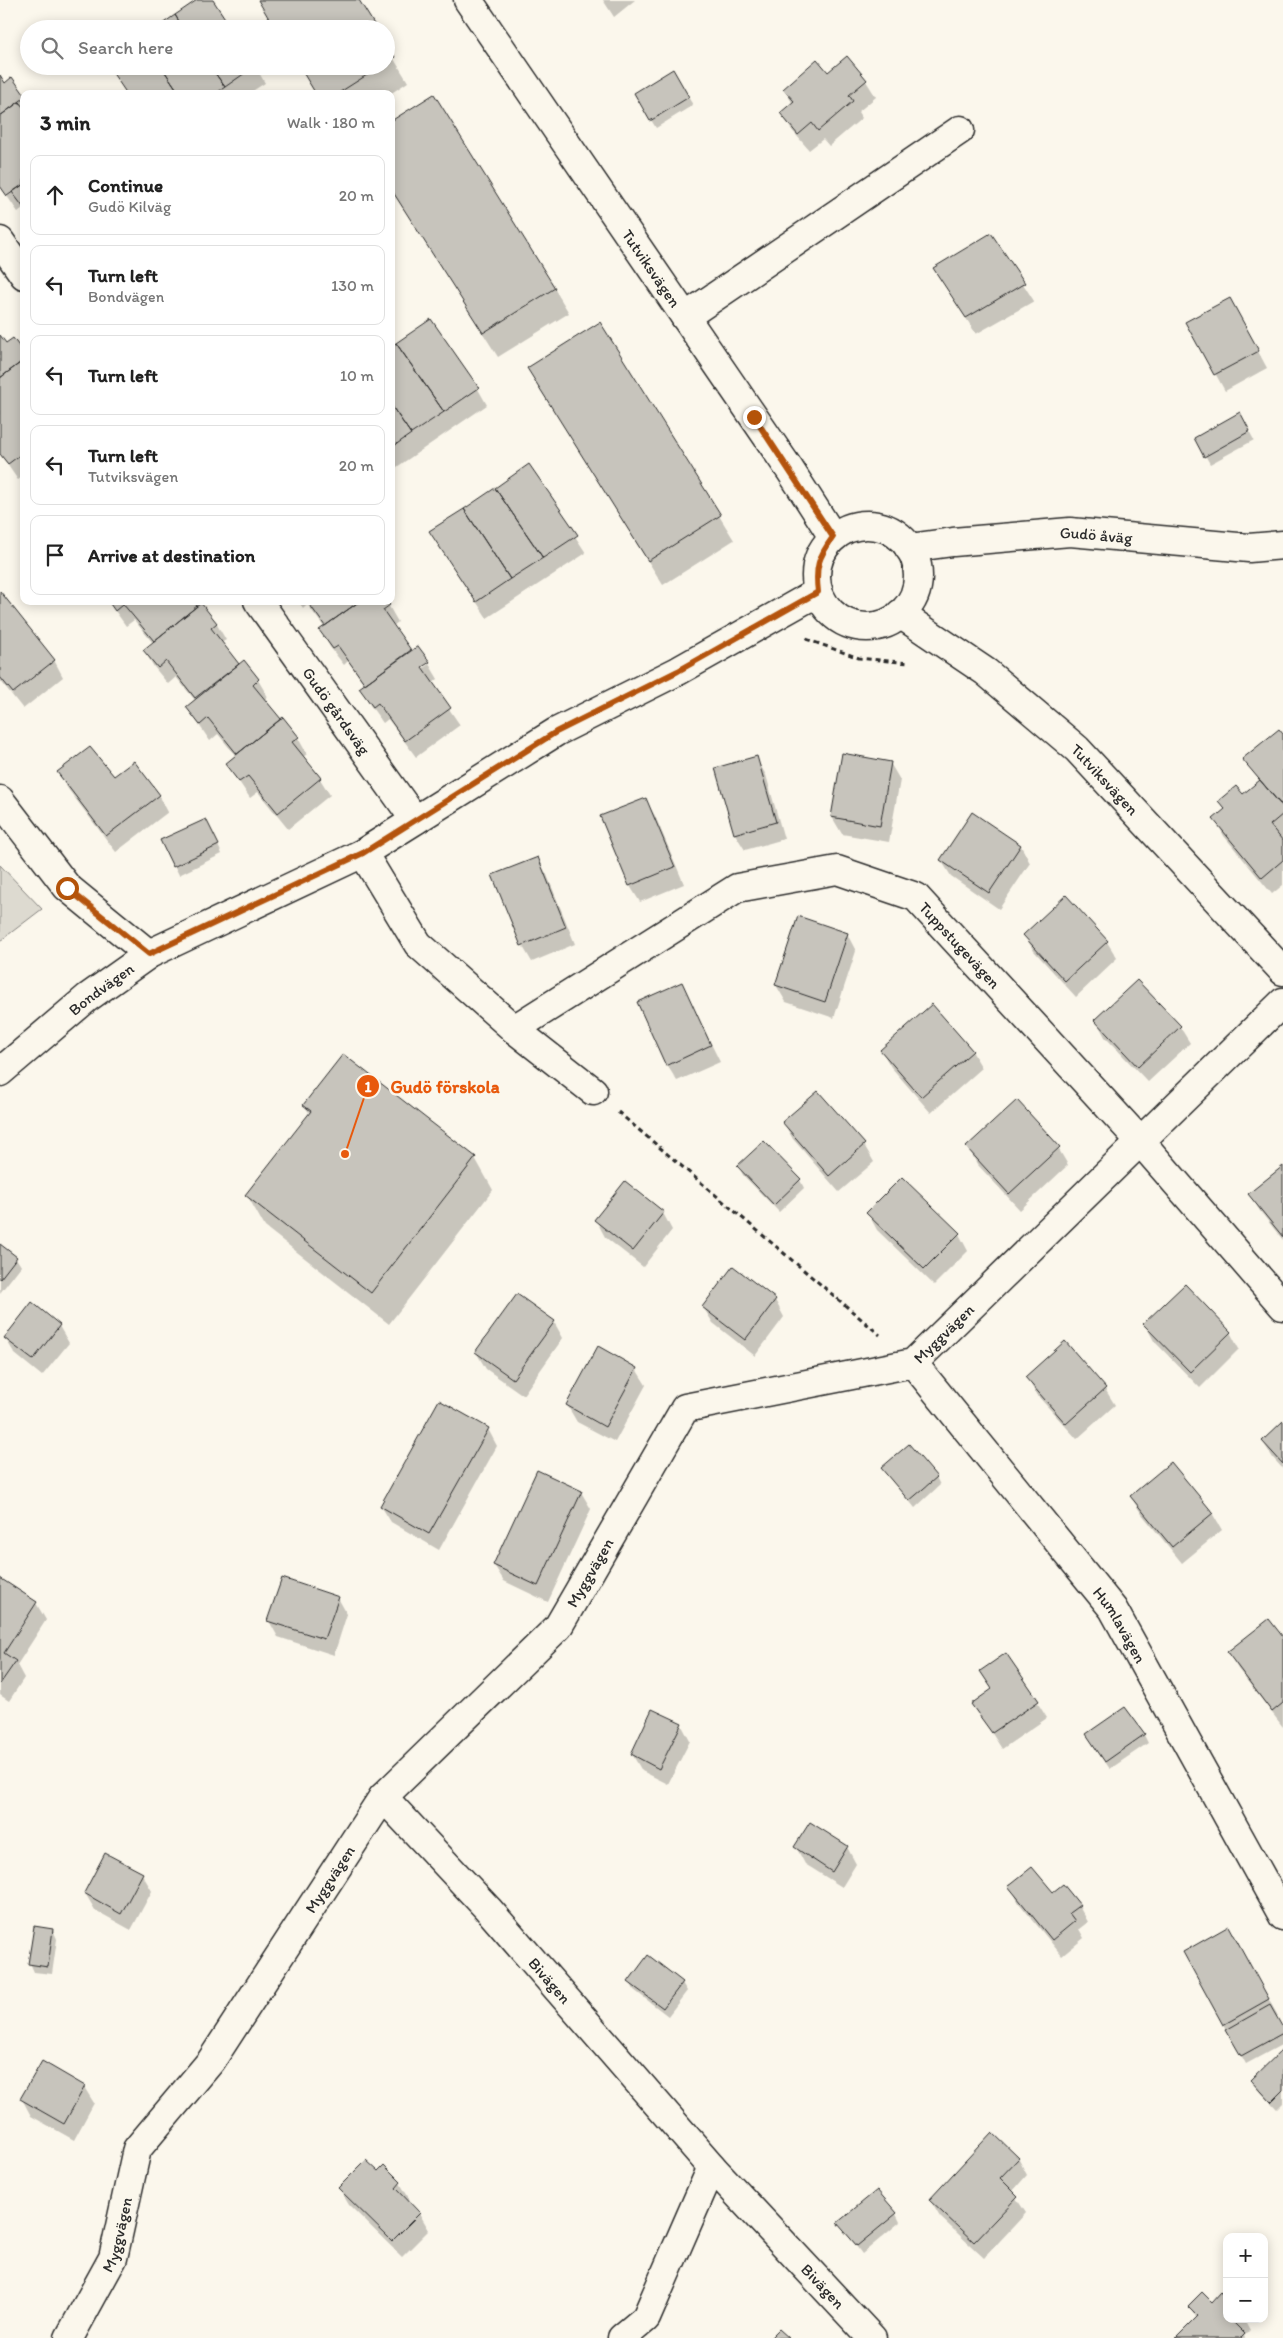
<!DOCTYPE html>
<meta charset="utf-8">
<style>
body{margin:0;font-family:Itim,sans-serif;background:#f2f2f2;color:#222}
.controls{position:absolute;right:15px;bottom:15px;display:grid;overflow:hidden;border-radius:10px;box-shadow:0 2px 12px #0003}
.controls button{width:45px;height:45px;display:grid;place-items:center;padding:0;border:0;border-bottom:1px solid #e0e0e0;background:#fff;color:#222;font:25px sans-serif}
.stop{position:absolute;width:15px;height:15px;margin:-11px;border:4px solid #b45309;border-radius:50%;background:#fff}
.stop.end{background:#b45309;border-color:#fff;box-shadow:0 1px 5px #0008}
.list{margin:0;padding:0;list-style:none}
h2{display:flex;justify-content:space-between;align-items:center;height:65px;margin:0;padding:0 20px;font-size:21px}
h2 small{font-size:16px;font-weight:400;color:#767676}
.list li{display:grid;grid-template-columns:32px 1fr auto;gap:15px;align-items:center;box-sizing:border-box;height:80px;margin:0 10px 10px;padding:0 10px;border:1px solid #e0e0e0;border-radius:10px}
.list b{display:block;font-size:19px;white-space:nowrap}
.list p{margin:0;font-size:16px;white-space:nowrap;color:#767676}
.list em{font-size:16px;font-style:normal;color:#767676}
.icon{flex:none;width:28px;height:28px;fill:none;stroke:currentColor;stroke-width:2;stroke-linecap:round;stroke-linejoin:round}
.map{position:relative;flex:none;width:1283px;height:2338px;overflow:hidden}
.search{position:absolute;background:#fff;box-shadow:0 2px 12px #0003;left:20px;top:20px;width:375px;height:55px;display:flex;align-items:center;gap:12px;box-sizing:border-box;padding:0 18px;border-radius:28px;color:#767676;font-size:19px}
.panel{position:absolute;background:#fff;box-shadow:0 2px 12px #0003;left:20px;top:90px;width:375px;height:515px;border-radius:10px}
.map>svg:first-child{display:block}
.green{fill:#dddad0;stroke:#84827e}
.shadow{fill:#0003}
.building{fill:#c7c4bc;stroke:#2b2b2b}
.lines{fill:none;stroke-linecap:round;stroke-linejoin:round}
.minor-casing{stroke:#2b2b2b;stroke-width:31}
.path{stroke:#2b2b2b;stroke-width:3;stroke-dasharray:5 4;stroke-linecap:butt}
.minor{stroke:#fbf7ec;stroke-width:28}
.route{stroke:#b45309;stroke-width:6}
.labels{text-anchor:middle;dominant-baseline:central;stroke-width:5;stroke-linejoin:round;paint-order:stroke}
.street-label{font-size:16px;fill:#2b2b2b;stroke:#fbf7ec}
.leader{fill:none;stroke:#e8590c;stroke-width:2}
.callout-dot{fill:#e8590c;stroke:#fbf7ec;stroke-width:2}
.mark-label{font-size:15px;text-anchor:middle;font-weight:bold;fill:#fff}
.callout-label{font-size:18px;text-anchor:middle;font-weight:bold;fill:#e8590c;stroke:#fbf7ec;stroke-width:5;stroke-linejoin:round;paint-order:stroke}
</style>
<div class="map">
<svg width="1283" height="2338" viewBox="0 0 1283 2338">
<rect width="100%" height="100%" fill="#fbf7ec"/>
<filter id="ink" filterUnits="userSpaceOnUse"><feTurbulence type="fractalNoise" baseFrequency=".02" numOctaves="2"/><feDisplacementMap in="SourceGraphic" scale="10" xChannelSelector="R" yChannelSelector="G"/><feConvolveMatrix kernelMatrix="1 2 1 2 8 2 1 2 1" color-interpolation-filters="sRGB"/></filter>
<g filter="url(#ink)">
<path class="green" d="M0 865 42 909 0 941Z"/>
<path class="shadow" d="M603 0H635L614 17Z
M386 46 408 82 390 94H316L299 66H386Z
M109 66H255L265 83 248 94H127Z
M672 71 693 105 656 128 635 94Z
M828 74 866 81 876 97 858 112 862 118 829 146 823 139 809 150 791 129 781 113 793 104 784 89Z
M0 77 5 84 24 95V210L23 208 18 212 0 186Z
M391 188 554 288 569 313 498 357Z
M991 234 1034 301 976 334 935 269Z
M1239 316 1267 368 1225 391 1187 323Z
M600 323 734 540 663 585 542 392Z
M0 337 6 344 24 355V476L18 480 0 454Z
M391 347 478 389 487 405 391 471Z
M1240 414 1254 440 1210 464 1196 439Z
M529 466 586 553 487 618 441 548Z
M0 593 54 660 63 677 23 709 0 680Z
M108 601H192L216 623 226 640 221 643 239 665 244 661 258 680 268 697 264 700 298 738 307 754 303 757 320 779 330 795 288 829 258 792 250 798 227 764 236 756 218 734 210 741 187 707 195 700 176 677 168 684 154 667 144 650 153 643 134 620 126 626Z
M298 601H386L398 622 393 626 411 652 417 670 418 672 429 664 438 679 432 684 460 725 416 757 388 719 383 723 370 705 361 688 365 685 348 661 344 665 330 647 321 631 325 628 307 604 303 608Z
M1283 736V839L1281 841 1283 843V885L1272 894 1224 836 1215 819 1225 810 1220 801 1242 795 1260 781 1244 759Z
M756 758 766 775 784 839 745 850 735 834Z
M890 763 900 780 889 842 842 834 832 817Z
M59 773 113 778 159 795 168 812 116 852 68 789Z
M645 799 655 816 684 884 640 902 630 886 602 817Z
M972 813 1021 846 1030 863 999 909 951 876 941 860Z
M210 828 222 854 179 875 162 841Z
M537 858 547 875 575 944 532 962 522 945Z
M847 934 856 951 834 1018 786 1002 776 985Z
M1024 935 1107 942 1117 958 1076 997 1034 951Z
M681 983 720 1062 677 1081 667 1065Z
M1096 1020 1180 1027 1190 1043 1148 1082 1105 1037Z
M881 1050 972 1051 982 1068 931 1113 891 1067Z
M818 1093 864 1145 874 1162 839 1192 793 1139 783 1122Z
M304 1105 475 1158 493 1190 389 1324 265 1227 247 1195 310 1114Z
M968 1147 1058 1148 1068 1165 1020 1210 977 1164Z
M739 1167 800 1180 804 1188 779 1212 743 1175Z
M1283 1168V1240L1260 1211 1250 1195Z
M663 1213 672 1230 643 1267 605 1237 596 1220Z
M868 1213 959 1234 968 1251 934 1285 877 1230Z
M0 1245 16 1258 21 1266 0 1293Z
M775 1300 784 1317 755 1356 713 1323 703 1307Z
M32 1304 59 1326 69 1343 42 1376 15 1354 5 1338Z
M554 1322 563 1338 523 1395 486 1369 476 1352Z
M1145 1324 1230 1332 1239 1349 1200 1388 1154 1341Z
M636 1369 646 1385 615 1442 577 1422 567 1405Z
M1027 1377 1105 1389 1115 1405 1077 1439 1036 1394Z
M1283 1423V1469L1273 1458 1263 1442Z
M488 1429 497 1446 439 1550 391 1522 381 1506Z
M883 1468 936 1477 940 1485 915 1508Z
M538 1472 581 1492 591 1509 548 1602 504 1581 494 1565Z
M1131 1497 1212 1513 1222 1530 1182 1563 1141 1513Z
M0 1579 36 1603 46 1620 17 1665 24 1678 9 1701 0 1695Z
M338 1598 347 1614 334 1655 278 1637 269 1621Z
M1283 1639V1727L1238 1669 1228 1652Z
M1037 1702 1047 1718 1002 1749 973 1704Z
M681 1724 690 1741 668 1784 642 1771 632 1754Z
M1144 1735 1148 1743 1110 1769 1092 1743Z
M796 1847H847L856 1864 842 1887 805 1864Z
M142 1874 152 1891 131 1930 95 1910 85 1893Z
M1010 1886 1053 1894 1079 1905 1088 1922 1079 1929 1084 1938 1062 1956 1019 1903Z
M1228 1928 1278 2016 1276 2017 1283 2031V2044L1246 2064 1224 2024Z
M53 1930 57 1939 52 1974 34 1972 30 1963Z
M630 1982 682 1983 687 1991 668 2016 634 1990Z
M1283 2051V2103L1277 2109 1257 2088 1252 2080Z
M84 2087 94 2103 74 2140 31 2116 22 2099Z
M1018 2158 1027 2175 1012 2192 1026 2213 984 2258 940 2217 930 2200Z
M384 2167 400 2183 410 2200 408 2202 419 2213 429 2230 402 2257 349 2205 339 2188 378 2173Z
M896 2214 900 2222 862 2254 839 2223Z
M1190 2307 1227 2319H1244L1250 2330 1244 2336 1245 2338H1178L1197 2319Z"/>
<path class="building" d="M197 0H213L232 29H184L175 15Z
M258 0H359L377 29H275Z
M175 15 184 29H155Z
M386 43 395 57 386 63Z
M847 56 867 80 849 95 853 101 818 131 812 123 798 135 780 113 794 101 783 89 817 59 828 72Z
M108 66H161L180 94H127Z
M161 66H210L225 87 215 94H180Z
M210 66H255L225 87Z
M299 66H381L337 94H316Z
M673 69 689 97 650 121 634 93Z
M0 75 5 83 12 77 24 94V98L0 116Z
M434 94 555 288 483 333 391 189V121Z
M19 102 24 108V184L7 196 0 186V116Z
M24 184V208L12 192Z
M991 233 1025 283 966 318 933 268Z
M1230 298 1259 351 1214 375 1185 322Z
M431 319 479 388 444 412 396 343Z
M600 322 721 515 648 561 527 368Z
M0 335 6 343 13 338 24 353V360L0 378Z
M396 343 444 412 411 434 391 405V346Z
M20 363 24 367V452L8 464 0 454V378Z
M391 405 411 434 391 448Z
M1240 412 1250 431 1204 457 1194 438Z
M529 464 578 535 543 558 495 488Z
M495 488 543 558 510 579 464 509Z
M464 509 510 579 476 602 429 531Z
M0 591 55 660 13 693 0 677Z
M108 601H193L197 606 154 641 123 604 115 611Z
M307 601H360L325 626Z
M360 601H387L390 605 383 610 411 650 365 684 338 646 333 649 319 630Z
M201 603 217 623 211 628 239 664 195 698 166 661 158 668 143 650Z
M418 646 430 662 422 667 451 708 405 741 378 703 373 707 359 688Z
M244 660 259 679 253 685 281 719 237 754 208 718 200 725 186 707Z
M283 717 299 737 292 742 321 778 278 813 248 776 239 782 225 764Z
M1279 729 1283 734V802L1280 804 1242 759Z
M90 747 114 776 134 761 160 795 106 836 57 772Z
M842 753 891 762 880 826 831 817Z
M757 756 776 822 734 834 715 768Z
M1260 780 1283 807V814L1270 825 1283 841V860L1262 878 1213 819 1225 809 1218 801 1236 786 1243 794Z
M646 798 675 867 629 886 600 816Z
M972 812 1021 845 989 893 940 860Z
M206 819 219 845 173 867 160 840Z
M538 857 566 927 521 946 492 875Z
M1066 895 1108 941 1065 981 1023 935Z
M798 916 848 933 825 1002 775 985Z
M1137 980 1181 1026 1138 1067 1094 1020Z
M682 982 711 1045 666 1066 637 1002Z
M932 1004 973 1051 921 1097 880 1050Z
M343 1054 476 1157 371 1293 245 1195 311 1111 303 1105Z
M818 1091 865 1144 829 1176 782 1122Z
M1017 1100 1060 1147 1009 1194 966 1147Z
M764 1141 801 1179 774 1205 737 1166Z
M1283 1166V1237L1248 1194Z
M902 1177 960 1233 924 1269 866 1213Z
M625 1181 664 1212 633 1251 594 1220Z
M0 1244 17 1257 0 1279Z
M733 1266 776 1299 745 1340 702 1307Z
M1185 1284 1231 1332 1190 1372 1143 1324Z
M517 1294 555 1321 513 1379 475 1352Z
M32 1302 60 1325 33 1360 4 1338Z
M1065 1341 1106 1388 1066 1424 1025 1377Z
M598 1346 637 1368 605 1427 566 1405Z
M439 1400 489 1428 429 1534 380 1506Z
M1283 1421V1464L1262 1441Z
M909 1444 937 1477 909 1501 881 1468Z
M1171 1462 1213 1513 1172 1547 1130 1496Z
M537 1470 582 1491 538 1586 493 1565Z
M0 1578 37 1602 4 1653 16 1661 0 1684Z
M282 1578 339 1597 324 1639 267 1621Z
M1269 1619 1283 1637V1703L1272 1712 1227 1652Z
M1006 1653 1039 1701 992 1733 971 1704 992 1689 980 1671Z
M1125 1707 1145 1734 1105 1762 1086 1734Z
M652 1709 682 1723 659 1769 631 1754Z
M810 1822 848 1846 832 1872 794 1847Z
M105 1853 143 1873 121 1914 84 1893Z
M1032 1867 1053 1892 1063 1884 1080 1905 1069 1913 1075 1921 1052 1940 1008 1886Z
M34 1926 53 1929 48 1967 28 1964Z
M1229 1926 1269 1999 1223 2025 1183 1952Z
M648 1955 683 1982 663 2008 628 1982Z
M1270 2005 1283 2028V2033L1241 2056 1226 2030Z
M1283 2049V2090L1271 2102 1251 2080Z
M42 2061 85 2086 64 2124 20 2099Z
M992 2132 1019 2158 1000 2178 1018 2196 974 2242 929 2200Z
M366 2160 378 2171 384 2165 401 2182 396 2188 420 2213 392 2241 338 2188Z
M877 2190 897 2213 857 2246 837 2223Z
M1202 2292 1212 2302 1221 2292 1227 2298V2319H1235L1233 2322 1245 2334 1241 2338H1176L1198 2316 1188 2306Z
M779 2329 789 2338H770Z"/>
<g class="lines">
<defs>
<g id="minor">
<path id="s1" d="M468 0 790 470 833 537"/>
<path d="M0 241 24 275"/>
<path d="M685 317 960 130"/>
<circle cx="867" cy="576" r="51"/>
<path id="s2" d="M909 548 953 542 1070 532 1249 548 1283 545"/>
<path id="s3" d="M258 601 415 820"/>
<path id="s4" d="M900 614 986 672 1077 749 1283 971"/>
<path d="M0 800 67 887 149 954"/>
<path d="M363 853 418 944 514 1029 593 1091"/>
<path id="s5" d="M514 1029 737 888 837 870 916 897 1140 1141 1283 1306"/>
<path id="s6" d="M0 1072 87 998 149 954 363 853 556 732 678 671 818 592"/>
<path id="s7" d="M913 1363 1113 1609 1283 1916"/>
<path id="s8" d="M383 1797 488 1909 712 2167 872 2338"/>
<path id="s9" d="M69 2338 113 2258 137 2149 211 2061 383 1797 558 1627 685 1408 913 1363 1283 1002"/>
<path d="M622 2338 646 2318 712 2167"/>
</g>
</defs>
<use href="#minor" class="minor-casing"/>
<path class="path" d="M806 639 859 658 909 663
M618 1112 880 1335"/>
<use href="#minor" class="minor"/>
</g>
</g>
<g class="lines" filter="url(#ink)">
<path class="route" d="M67 888 149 954 363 853 556 732 678 671 818 592C815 567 818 558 833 537L754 417"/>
</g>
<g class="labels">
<g class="street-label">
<text stroke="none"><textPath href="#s1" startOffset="325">Tutviksvägen</textPath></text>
<text stroke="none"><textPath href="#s2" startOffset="188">Gudö åväg</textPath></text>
<text stroke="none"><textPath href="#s3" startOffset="135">Gudö gårdsväg</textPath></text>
<text stroke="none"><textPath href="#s4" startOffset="264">Tutviksvägen</textPath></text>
<text stroke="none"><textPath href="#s5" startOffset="514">Tuppstugevägen</textPath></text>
<text stroke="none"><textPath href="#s6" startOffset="131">Bondvägen</textPath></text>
<text stroke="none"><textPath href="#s9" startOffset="1405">Myggvägen</textPath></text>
<text stroke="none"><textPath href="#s9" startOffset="940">Myggvägen</textPath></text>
<text stroke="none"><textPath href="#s7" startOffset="334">Humlavägen</textPath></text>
<text stroke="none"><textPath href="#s9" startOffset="535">Myggvägen</textPath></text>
<text stroke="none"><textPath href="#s8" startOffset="248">Bivägen</textPath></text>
<text stroke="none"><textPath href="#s9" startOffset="115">Myggvägen</textPath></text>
<text stroke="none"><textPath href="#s8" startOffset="658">Bivägen</textPath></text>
</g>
</g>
<path class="leader" d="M345 1154L368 1086"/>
<g class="callout-dot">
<circle cx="345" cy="1154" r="5"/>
<circle cx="368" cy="1086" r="12"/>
</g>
<g class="mark-label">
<text x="368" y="1092">1</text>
</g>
<g class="callout-label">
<text x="445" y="1093">Gudö förskola</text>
</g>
</svg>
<div class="controls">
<button>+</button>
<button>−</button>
</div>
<div class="stop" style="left:67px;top:888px"></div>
<div class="stop end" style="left:754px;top:417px"></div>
<div class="search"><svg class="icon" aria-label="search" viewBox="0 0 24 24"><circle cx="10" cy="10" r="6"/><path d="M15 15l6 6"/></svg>Search here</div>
<section class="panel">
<h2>3 min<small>Walk · 180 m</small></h2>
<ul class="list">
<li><svg class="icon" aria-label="ahead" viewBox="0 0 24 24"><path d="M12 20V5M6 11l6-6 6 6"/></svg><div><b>Continue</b><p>Gudö Kilväg</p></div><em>20 m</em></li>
<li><svg class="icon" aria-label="left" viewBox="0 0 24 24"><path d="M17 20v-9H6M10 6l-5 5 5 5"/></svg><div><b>Turn left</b><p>Bondvägen</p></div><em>130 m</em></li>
<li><svg class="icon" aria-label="left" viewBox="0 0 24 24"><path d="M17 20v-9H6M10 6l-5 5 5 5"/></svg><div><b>Turn left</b></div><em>10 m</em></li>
<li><svg class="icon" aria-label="left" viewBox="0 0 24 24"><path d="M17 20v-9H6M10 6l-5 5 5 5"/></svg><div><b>Turn left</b><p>Tutviksvägen</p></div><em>20 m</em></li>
<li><svg class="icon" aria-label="arrive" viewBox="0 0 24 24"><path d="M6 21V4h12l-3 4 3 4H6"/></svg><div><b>Arrive at destination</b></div></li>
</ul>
</section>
</div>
